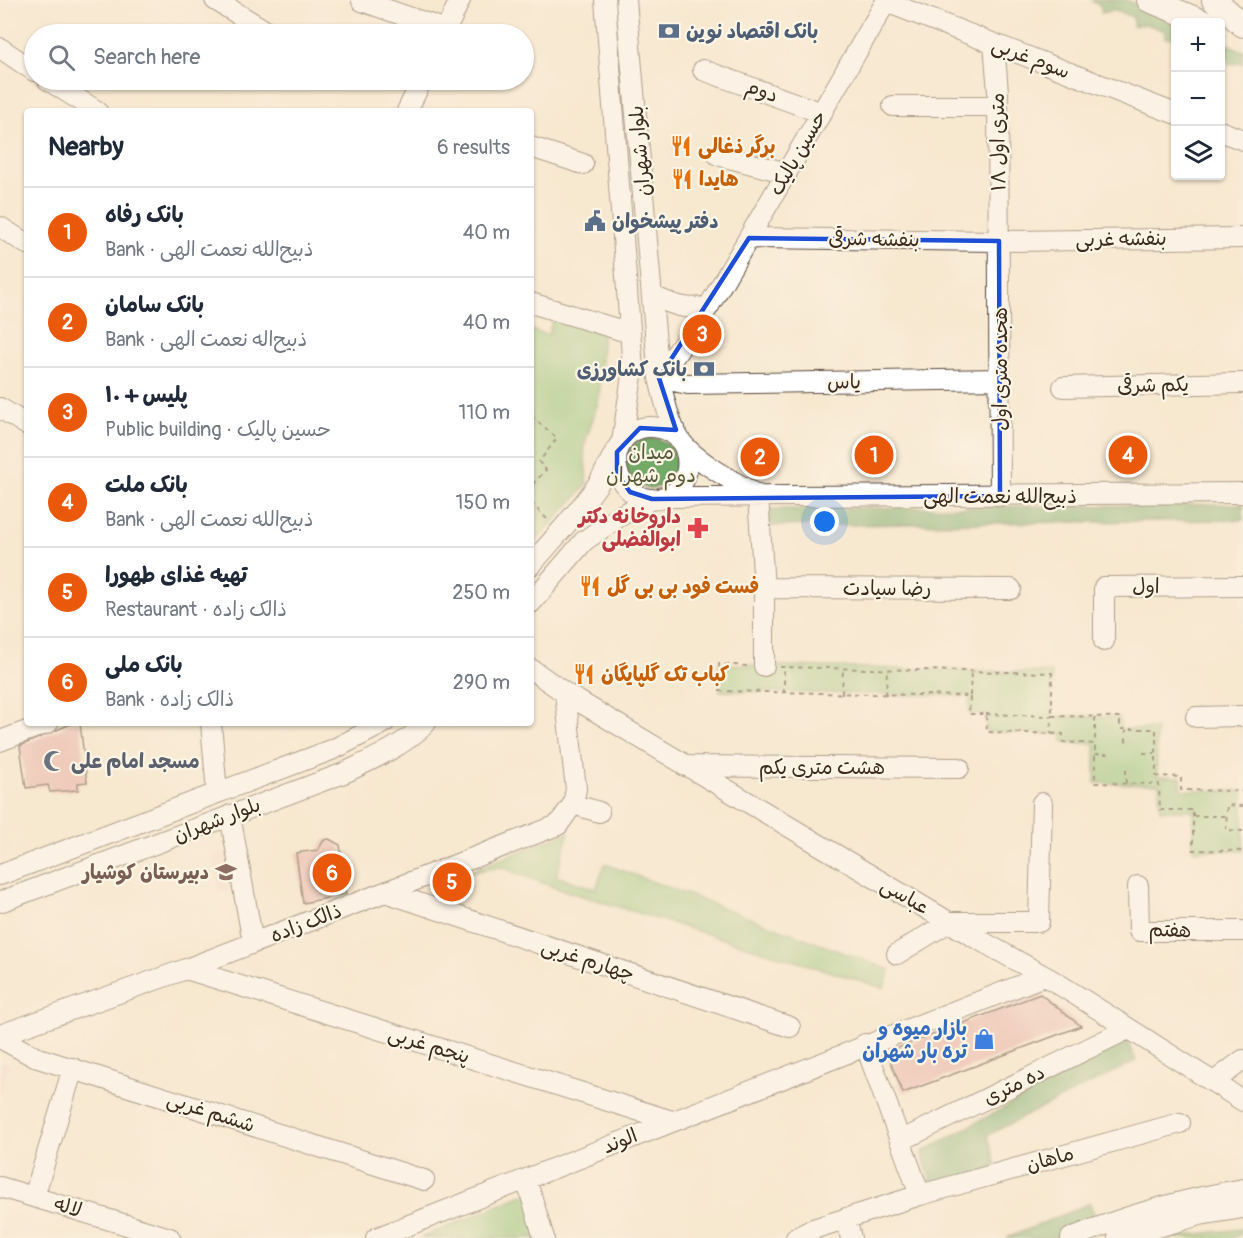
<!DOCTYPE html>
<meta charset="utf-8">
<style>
body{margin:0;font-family:Pangolin,"Playpen Sans Arabic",sans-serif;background:#f6f6f7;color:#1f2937}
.controls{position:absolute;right:18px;top:18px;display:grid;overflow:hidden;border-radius:6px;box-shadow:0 2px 4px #0004}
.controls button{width:54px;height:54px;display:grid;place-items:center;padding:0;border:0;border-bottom:2px solid #e0e1e3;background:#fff;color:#1f2937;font:30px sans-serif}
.you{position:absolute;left:825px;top:522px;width:21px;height:21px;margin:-15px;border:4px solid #fff;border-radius:50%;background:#1a73e8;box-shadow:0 0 0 9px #1a73e833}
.badge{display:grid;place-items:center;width:39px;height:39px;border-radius:50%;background:#ea580c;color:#fff;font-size:20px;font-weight:700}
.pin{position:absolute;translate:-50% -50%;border:3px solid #fff;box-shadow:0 2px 6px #0006}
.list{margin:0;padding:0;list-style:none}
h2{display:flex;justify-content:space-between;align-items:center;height:78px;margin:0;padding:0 24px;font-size:26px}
h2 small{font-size:20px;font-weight:400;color:#747a83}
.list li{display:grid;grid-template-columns:39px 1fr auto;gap:18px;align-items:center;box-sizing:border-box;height:90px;padding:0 24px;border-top:2px solid #e0e1e3}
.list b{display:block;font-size:22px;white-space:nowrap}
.list p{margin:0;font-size:20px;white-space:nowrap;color:#747a83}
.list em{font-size:20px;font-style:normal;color:#747a83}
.icon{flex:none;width:33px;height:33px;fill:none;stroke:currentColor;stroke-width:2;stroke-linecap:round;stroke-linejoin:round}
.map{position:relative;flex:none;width:1243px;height:1238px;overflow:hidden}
.search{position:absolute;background:#fff;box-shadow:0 2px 4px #0004;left:24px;top:24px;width:510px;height:66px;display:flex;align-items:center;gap:15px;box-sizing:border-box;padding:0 21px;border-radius:33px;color:#747a83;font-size:22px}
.panel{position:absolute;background:#fff;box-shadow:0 2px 4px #0004;left:24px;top:108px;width:510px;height:618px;border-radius:6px}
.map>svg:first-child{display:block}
.built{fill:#f5d3c2}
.green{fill:#8fc476;stroke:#65774a;stroke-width:1.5}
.forest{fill:#73aa67;stroke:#576a42;stroke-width:1.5}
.building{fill:#e5a8a3}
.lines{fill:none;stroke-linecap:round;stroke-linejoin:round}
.minor-casing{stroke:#574639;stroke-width:22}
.major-casing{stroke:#574639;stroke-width:26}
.path{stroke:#574639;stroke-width:2;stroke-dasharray:4.5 4.5;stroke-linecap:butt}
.minor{stroke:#fff;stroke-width:20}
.major{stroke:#fff;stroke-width:24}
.marked{fill:none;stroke:#1d4ed8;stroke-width:4.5;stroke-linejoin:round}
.labels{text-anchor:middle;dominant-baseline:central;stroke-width:4.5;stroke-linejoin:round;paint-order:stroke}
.service-label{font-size:20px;font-weight:bold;fill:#4e5e75;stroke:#fcf5e5;text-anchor:start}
.street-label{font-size:20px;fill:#3b2a1e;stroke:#fcf5e5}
.food-label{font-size:20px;font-weight:bold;fill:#c56008;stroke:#fcf5e5;text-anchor:start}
.park-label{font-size:20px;fill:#545838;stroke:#fcf5e5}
.health-label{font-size:20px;font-weight:bold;fill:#be3a42;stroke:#fcf5e5;text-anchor:end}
.worship-label{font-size:20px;font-weight:bold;fill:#5b616d;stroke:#fcf5e5;text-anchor:start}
.education-label{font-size:20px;font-weight:bold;fill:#785e54;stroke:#fcf5e5;text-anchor:end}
.shop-label{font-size:20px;font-weight:bold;fill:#366cbe;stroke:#fcf5e5;text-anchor:end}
</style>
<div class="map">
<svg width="1243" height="1238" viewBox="0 0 1243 1238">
<rect width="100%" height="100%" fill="#fcf5e5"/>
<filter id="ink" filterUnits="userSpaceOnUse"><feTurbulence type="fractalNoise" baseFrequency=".0167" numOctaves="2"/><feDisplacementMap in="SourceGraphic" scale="12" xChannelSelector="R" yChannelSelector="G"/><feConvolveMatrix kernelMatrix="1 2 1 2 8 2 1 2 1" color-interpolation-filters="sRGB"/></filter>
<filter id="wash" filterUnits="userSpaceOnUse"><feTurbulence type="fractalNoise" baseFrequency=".008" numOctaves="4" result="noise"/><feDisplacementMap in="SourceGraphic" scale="24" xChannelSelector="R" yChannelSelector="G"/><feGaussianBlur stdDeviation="1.35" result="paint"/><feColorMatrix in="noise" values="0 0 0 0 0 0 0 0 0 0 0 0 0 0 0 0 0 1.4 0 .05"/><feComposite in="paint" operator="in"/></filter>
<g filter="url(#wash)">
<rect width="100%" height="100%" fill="#f7e8d0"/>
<path class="built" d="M233 851 238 890 219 893 214 855Z
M0 1061 10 1064 0 1097Z"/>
<path class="green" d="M557 308 603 324 599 399 584 446 587 485 531 546V330L548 335Z
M719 664 1052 673V716L1120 717 1121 729H1156L1157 776 1181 777 1182 790 1243 791V851L1193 850V810H1160L1159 784 1095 783V744L1063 742V734L987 732 986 714H969L970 696 720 691Z
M569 832 556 876 596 889 605 864 890 970 884 988 553 887 501 867 465 873Z
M530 1192 544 1238H421Z
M1243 1229V1233L1233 1238H1160Z"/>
<path class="forest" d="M1090 0H1127L1178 22H1176L1175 37 1165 38V31L1146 24 1133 26V17L1115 11 1101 13V6Z
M1221 41 1243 51V63L1229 64V58L1221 56Z
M626 463a25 25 0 1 1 50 0a25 25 0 1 1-50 0Z
M1243 504V520L766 526 767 509Z
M1127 1041 1136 1061 988 1135 998 1173 933 1191 922 1152Z
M1090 1203 1097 1221 1052 1238H1007Z"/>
<g id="blocks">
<path class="building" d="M73 723H80L87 782 78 783V790L50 792 48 785 26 788 20 746Z
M329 839 340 845 346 894 303 903 296 853 318 850 324 840Z
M1040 994 1081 1026 903 1093 887 1052Z"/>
</g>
</g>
<g filter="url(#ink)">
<use href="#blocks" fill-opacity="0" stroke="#574639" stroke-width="1.5"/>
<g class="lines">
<defs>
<path id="minor" d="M215 0 271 34
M605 0 633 369 622 442
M626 0 659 378C664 398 669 423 680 440 693 460 737 483 757 495
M887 0 709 306 659 378 688 384 1001 379
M362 1 446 30
M886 2 1176 114
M444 34 460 0
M994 44 998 92 1000 496
M0 48 34 71
M703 70 822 113
M48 80 97 111
M893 106H997
M407 111 422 80
M1220 131 1243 140
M531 147 583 164
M718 155 787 173
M0 227 27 244
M749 238 999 241 1243 238
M653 296C673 305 687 311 709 306
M531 303 630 333
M1063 387 1243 383
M0 408 27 425
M758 495 764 588V666
M663 497 1243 493
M531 565C554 538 578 513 598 484 608 469 615 445 629 434 645 422 671 426 682 443 687 452 689 463 686 474 673 518 609 501 617 452
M764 588 1011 589
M531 603 584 541 620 516 652 499
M1104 641V587L1243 586
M531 669 565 693 974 937 1057 983 1243 1101
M1196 717 1243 716
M211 723 217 793
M0 741 48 723
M685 766 959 768
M573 804 599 812
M230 815 253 943
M0 875 334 749 384 723
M1138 886 1139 931H1243
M385 892 790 1027
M0 902 344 773C373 759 404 746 426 723
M897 954 949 922H1039L1042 803
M186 969 672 1121
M0 1035 186 969 558 825 573 804 576 789 565 693
M0 1038 35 1057 424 1180
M865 1044 920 1195 1180 1123
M1215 1081 1243 1060
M900 1141 1128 1029
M526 1179 544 1238
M0 1187 170 1238
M34 1197 73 1068
M846 1218 851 1238
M376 1238 1044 976
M796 1238 813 1229 920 1195
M1071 1238C1127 1215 1183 1199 1243 1189
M1118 1238 1200 1215 1243 1208"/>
<path id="major" d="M1149 0 1203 22
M1214 0 1243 25"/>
</defs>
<use href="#minor" class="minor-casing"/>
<use href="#major" class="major-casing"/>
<path class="path" d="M531 416 557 438 539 462 546 470 531 486
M531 503 549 521
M747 666 719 664 720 691 970 696 969 714H986L987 732 1063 734V742L1095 744V783L1159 784 1160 810H1193V850L1243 851
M780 667 1052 673V716L1120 717V729H1156V776L1181 777V790L1243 791
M784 693V667
M842 694 843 668
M886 695 887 669
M970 696 971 671
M986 714 1052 716 1051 734
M1095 717V744
M1126 742V730
M1143 753H1155
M1095 754H1111
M1126 783V769
M1243 806 1227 805 1226 830 1243 831
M1193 816H1226"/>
<use href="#minor" class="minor"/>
<use href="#major" class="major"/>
</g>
</g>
<path d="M0 0H1243V1238H0ZM749 238 999 241 1000 496 652 499 630 492 617 474V452L640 428 676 430 659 378Z" fill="#f7e8d0" fill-opacity=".55" fill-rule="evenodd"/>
<path class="marked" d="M749 238 999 241 1000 496 652 499 630 492 617 474V452L640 428 676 430 659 378Z"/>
<defs>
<symbol id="bank-bare" viewBox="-9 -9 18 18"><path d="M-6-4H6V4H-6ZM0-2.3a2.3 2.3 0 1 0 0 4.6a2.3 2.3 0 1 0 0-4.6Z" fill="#5c6f8a" stroke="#fcf5e5" stroke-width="2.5" paint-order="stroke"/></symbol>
<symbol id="restaurant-bare" viewBox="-9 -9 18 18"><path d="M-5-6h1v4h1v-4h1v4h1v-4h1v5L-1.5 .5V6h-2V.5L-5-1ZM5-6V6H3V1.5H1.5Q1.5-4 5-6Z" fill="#e8710a" stroke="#fcf5e5" stroke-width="2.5" paint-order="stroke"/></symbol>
<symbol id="civic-bare" viewBox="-9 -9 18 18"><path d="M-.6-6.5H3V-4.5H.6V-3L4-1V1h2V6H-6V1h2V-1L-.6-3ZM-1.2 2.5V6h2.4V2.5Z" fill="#5c6f8a" stroke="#fcf5e5" stroke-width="2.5" paint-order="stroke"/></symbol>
<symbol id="pharmacy-bare" viewBox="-9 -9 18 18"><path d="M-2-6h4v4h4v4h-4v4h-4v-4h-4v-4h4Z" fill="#e0444e" stroke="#fcf5e5" stroke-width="2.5" paint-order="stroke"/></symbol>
<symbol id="mosque-bare" viewBox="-9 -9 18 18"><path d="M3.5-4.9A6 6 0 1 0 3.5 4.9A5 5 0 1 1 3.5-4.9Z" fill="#6b7280" stroke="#fcf5e5" stroke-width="2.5" paint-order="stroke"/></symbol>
<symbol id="school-bare" viewBox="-9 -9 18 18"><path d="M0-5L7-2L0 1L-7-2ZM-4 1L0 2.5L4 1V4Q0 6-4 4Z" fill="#8d6e63" stroke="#fcf5e5" stroke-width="2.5" paint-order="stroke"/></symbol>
<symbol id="shop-bare" viewBox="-9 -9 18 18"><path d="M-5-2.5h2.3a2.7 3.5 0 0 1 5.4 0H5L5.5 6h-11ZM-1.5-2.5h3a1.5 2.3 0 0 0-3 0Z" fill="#3f7fe0" stroke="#fcf5e5" stroke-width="2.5" paint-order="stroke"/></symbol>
</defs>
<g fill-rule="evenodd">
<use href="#bank-bare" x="654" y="16" width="30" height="30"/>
<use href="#restaurant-bare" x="666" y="131" width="30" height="30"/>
<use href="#restaurant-bare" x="667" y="164" width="30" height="30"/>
<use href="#civic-bare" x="580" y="206" width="30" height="30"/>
<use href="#bank-bare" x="689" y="354" width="30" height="30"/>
<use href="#pharmacy-bare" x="683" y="513" width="30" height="30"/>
<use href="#restaurant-bare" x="575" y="571" width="30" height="30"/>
<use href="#restaurant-bare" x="569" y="659" width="30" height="30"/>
<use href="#mosque-bare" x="39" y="746" width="30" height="30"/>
<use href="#school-bare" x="211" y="857" width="30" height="30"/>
<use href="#shop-bare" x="969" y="1024" width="30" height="30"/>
</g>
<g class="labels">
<g class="service-label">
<text x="686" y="31">بانک اقتصاد نوین</text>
<text x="612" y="221">دفتر پیشخوان</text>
<text x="687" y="369" text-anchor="end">بانک کشاورزی</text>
</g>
<g class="street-label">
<text transform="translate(1031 58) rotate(21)">سوم غربی</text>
<text transform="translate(762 91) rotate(20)">دوم</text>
<text transform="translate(998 142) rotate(-91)">۱۸ متری اول</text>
<text transform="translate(640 151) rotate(-95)">بلوار شهران</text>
<text transform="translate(798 153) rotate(-60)">حسین پالیک</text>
<text transform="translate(874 239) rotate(1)">بنفشه شرقی</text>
<text transform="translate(1121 239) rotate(-1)">بنفشه غربی</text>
<text transform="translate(1000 369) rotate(-90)">هجده متری اول</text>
<text transform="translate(844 382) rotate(-1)">یاس</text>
<text transform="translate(1153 385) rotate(-1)">یکم شرقی</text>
<text x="1000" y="496">ذبیح‌الله نعمت الهی</text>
<text x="1146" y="586">اول</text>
<text x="887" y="588">رضا سیادت</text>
<text x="822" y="767">هشت متری یکم</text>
<text transform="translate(217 820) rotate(-21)">بلوار شهران</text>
<text transform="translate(905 896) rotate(30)">عباسی</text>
<text transform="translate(306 923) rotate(-21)">ذالک زاده</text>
<text transform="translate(1170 930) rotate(2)">هفتم</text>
<text transform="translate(588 960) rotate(18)">چهارم غربی</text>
<text transform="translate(429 1045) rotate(17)">پنجم غربی</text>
<text transform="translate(1014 1085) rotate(-26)">ده متری</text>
<text transform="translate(211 1112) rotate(18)">ششم غربی</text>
<text transform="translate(620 1141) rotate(-22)">الوند</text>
<text transform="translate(1050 1159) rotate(-15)">ماهان</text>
<text transform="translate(68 1207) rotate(17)">لاله</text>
</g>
<g class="food-label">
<text x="698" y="146">برگر ذغالی</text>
<text x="699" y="179">هایدا</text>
<text x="607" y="586">فست فود بی بی گل</text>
<text x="601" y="674">کباب تک گلپایگان</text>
</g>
<g class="park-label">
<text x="651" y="452">میدان<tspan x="651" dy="23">دوم شهران</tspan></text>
</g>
<g class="health-label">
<text x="681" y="516">داروخانه دکتر<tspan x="681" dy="23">ابوالفضلی</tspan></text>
</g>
<g class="worship-label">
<text x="71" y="761">مسجد امام علی</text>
</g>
<g class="education-label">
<text x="209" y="872">دبیرستان کوشیار</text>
</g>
<g class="shop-label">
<text x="967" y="1028">بازار میوه و<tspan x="967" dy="23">تره بار شهران</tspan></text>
</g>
</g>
</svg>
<div class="controls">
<button>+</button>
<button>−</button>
<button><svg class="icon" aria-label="layers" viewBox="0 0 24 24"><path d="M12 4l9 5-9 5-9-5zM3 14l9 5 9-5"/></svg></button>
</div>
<div class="you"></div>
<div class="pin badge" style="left:874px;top:455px">1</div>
<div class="pin badge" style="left:760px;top:457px">2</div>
<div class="pin badge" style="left:702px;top:334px">3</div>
<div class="pin badge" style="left:1128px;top:455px">4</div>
<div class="pin badge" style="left:452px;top:882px">5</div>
<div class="pin badge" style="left:332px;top:873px">6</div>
<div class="search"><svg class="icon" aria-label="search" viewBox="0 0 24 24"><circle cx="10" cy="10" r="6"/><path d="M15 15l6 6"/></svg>Search here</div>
<section class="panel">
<h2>Nearby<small>6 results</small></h2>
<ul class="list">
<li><span class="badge">1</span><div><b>بانک رفاه</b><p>Bank · ذبیح‌الله نعمت الهی</p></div><em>40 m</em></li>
<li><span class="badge">2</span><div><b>بانک سامان</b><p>Bank · ذبیح‌اله نعمت الهی</p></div><em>40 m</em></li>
<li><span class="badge">3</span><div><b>پلیس + ۱۰</b><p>Public building · حسین پالیک</p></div><em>110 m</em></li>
<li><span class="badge">4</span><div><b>بانک ملت</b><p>Bank · ذبیح‌الله نعمت الهی</p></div><em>150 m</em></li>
<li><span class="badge">5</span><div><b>تهیه غذای طهورا</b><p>Restaurant · ذالک زاده</p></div><em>250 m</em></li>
<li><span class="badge">6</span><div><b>بانک ملی</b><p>Bank · ذالک زاده</p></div><em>290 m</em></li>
</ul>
</section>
</div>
